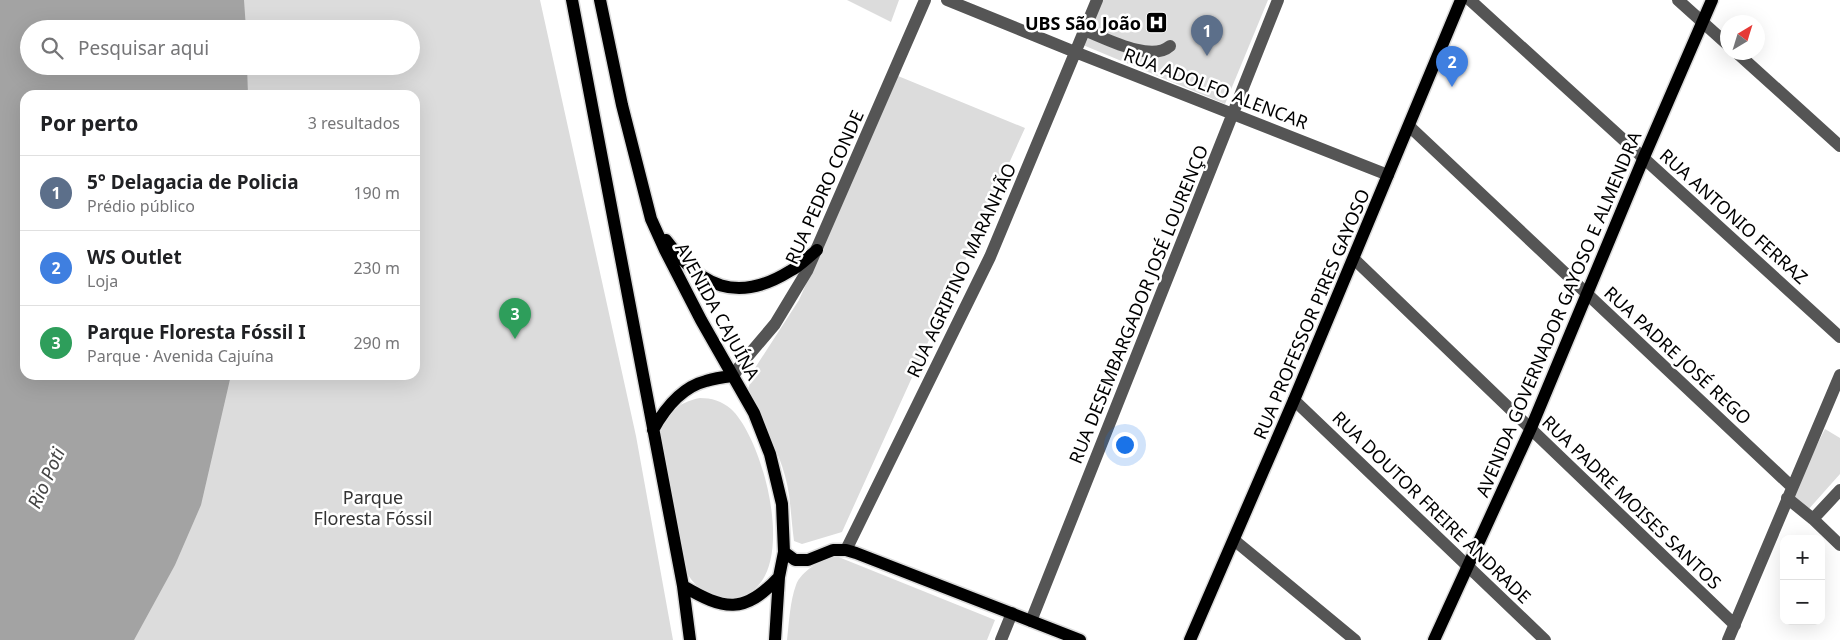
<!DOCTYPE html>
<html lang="pt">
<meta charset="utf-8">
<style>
body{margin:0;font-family:"Noto Sans",sans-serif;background:#f6f6f6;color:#202124}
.controls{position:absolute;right:15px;bottom:15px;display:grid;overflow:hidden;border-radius:10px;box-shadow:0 5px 20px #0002}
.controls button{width:45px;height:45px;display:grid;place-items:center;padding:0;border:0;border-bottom:1px solid #e0e0e0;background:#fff;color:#202124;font:25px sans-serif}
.compass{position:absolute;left:1720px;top:15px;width:45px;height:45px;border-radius:50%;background:#fff;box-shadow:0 5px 20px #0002;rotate:38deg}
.you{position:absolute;left:1124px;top:444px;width:18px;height:18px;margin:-12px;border:4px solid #fff;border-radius:50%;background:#1a73e8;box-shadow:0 0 0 8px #1a73e833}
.badge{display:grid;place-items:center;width:32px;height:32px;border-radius:50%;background:#000;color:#fff;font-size:16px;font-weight:700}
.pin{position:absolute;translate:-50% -41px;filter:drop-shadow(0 1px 2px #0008)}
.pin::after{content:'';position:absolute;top:26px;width:18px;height:15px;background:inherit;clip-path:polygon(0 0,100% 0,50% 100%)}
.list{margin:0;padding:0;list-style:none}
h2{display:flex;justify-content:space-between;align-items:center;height:65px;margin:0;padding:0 20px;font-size:21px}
h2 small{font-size:16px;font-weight:400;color:#757577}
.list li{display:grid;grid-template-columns:32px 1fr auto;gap:15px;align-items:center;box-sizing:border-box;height:75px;padding:0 20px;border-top:1px solid #e0e0e0}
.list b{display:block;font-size:19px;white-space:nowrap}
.list p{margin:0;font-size:16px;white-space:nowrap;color:#757577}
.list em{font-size:16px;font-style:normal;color:#757577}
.icon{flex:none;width:28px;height:28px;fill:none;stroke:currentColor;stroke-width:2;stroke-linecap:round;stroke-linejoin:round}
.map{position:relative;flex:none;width:1840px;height:640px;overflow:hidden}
.search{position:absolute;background:#fff;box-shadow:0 5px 20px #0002;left:20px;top:20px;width:400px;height:55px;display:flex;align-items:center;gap:12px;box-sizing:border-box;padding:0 18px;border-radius:28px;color:#757577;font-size:19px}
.panel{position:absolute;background:#fff;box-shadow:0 5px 20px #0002;left:20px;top:90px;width:400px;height:290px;border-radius:15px}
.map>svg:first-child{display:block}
.green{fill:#dcdcdc}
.water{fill:#a3a3a3}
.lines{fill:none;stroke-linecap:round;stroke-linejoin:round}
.major-casing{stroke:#dbdbdb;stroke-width:15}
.minor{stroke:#555;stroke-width:12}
.major{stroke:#000;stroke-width:12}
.labels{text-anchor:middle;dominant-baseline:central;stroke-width:5;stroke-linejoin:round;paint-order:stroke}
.poi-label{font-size:18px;font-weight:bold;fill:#000;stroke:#fff;text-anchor:end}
.street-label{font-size:18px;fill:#000;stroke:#fff}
.park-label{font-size:18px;fill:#333;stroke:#fff}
.water-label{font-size:19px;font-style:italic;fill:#444;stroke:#fff}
</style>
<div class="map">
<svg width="1840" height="640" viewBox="0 0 1840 640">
<rect width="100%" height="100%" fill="#fff"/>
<path class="green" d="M239 0H540L636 436 673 640H119L216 375H415V95H246V66H411V29H244Z
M847 0H899L891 22Z
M1102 0H1268L1225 104 1083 45Z
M898 76 1025 128 842 532 802 544 794 541C792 526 791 510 789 495 784 459 764 424 747 392L755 368 799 300Z
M700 398C711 398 722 401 731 409 767 442 806 599 727 598 709 598 696 588 687 573L660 436C664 415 678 402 700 398Z
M1825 429 1840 438V474L1807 511 1791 496Z
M836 556 995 620 987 640H787C789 623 790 601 796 585 801 571 822 559 836 556Z"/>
<path class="water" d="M0 0H244L246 29H29V66H247L248 95H25V375H231L201 505 175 565 134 640H0Z"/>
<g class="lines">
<defs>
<path id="major" d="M572 0 683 586 690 640
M600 0 622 105 651 219 665 250 701 320 754 413 770 454 782 504 784 552 779 577 775 640
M666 240C701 287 737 304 790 271 800 266 808 257 817 250
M653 430C664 410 682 387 706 381 715 378 724 377 733 376
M784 552 795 560H808L833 550H846L856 553 1080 640
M683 586C724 610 744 615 779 577
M1190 640 1294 400 1461 0
M1434 640 1531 428 1644 157 1712 0"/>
</defs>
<use href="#major" class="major-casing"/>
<path class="minor" d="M947 0 1075 52 1388 175
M1470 0 1840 337
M1678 0 1728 45
M1084 30C1105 38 1151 63 1170 46
M1736 52 1840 146
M1409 126 1792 487
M1354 259 1735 625
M733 376 742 363 775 324 807 271 925 0
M1294 400 1545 640
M1787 498 1813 519 1840 545
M1813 519 1840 490
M1234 540 1355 640
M846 550 990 257 1097 0
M1031 621 1278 0
M1001 640 1012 613
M1728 640 1840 375"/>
<use href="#major" class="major"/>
</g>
<defs>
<symbol id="hospital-square" viewBox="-11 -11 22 22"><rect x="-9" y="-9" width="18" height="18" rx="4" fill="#000" stroke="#fff"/><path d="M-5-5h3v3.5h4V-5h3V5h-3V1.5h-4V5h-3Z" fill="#fff"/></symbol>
</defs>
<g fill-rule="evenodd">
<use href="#hospital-square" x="1144" y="10" width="25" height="25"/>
</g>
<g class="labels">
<g class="poi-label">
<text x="1141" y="23">UBS São João</text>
</g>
<g class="street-label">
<text transform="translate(1216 88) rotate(21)">RUA ADOLFO ALENCAR</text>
<text transform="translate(824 187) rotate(-66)">RUA PEDRO CONDE</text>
<text transform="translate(1734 216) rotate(42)">RUA ANTONIO FERRAZ</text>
<text transform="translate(961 270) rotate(-65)">RUA AGRIPINO MARANHÃO</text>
<text transform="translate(1138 304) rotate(-68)">RUA DESEMBARGADOR JOSÉ LOURENÇO</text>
<text transform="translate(718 311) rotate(61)">AVENIDA CAJUÍNA</text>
<text transform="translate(1311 314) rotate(-67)">RUA PROFESSOR PIRES GAYOSO</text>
<text transform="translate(1558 314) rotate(-67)">AVENIDA GOVERNADOR GAYOSO E ALMENDRA</text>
<text transform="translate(1678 355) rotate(43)">RUA PADRE JOSÉ REGO</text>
<text transform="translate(1632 502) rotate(44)">RUA PADRE MOISES SANTOS</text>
<text transform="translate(1432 507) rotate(44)">RUA DOUTOR FREIRE ANDRADE</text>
</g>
<g class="park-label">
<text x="373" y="497">Parque<tspan x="373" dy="21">Floresta Fóssil</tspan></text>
</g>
<g class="water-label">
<text transform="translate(46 478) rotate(-66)">Rio Poti</text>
</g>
</g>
</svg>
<div class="controls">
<button>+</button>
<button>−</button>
</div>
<svg class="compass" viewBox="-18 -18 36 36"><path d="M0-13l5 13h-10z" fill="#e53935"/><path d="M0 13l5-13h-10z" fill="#757577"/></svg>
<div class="you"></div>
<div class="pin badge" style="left:1207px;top:56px;background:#5c6f8a">1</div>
<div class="pin badge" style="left:1452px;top:87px;background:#3f7fe0">2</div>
<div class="pin badge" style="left:515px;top:339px;background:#2e9e5b">3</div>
<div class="search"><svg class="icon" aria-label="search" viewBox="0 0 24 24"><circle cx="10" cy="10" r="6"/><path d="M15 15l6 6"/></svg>Pesquisar aqui</div>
<section class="panel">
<h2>Por perto<small>3 resultados</small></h2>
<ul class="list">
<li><span class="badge" style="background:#5c6f8a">1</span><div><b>5° Delagacia de Policia</b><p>Prédio público</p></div><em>190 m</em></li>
<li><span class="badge" style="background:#3f7fe0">2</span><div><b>WS Outlet</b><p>Loja</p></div><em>230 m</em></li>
<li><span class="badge" style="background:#2e9e5b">3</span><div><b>Parque Floresta Fóssil I</b><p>Parque · Avenida Cajuína</p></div><em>290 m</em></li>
</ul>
</section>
</div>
